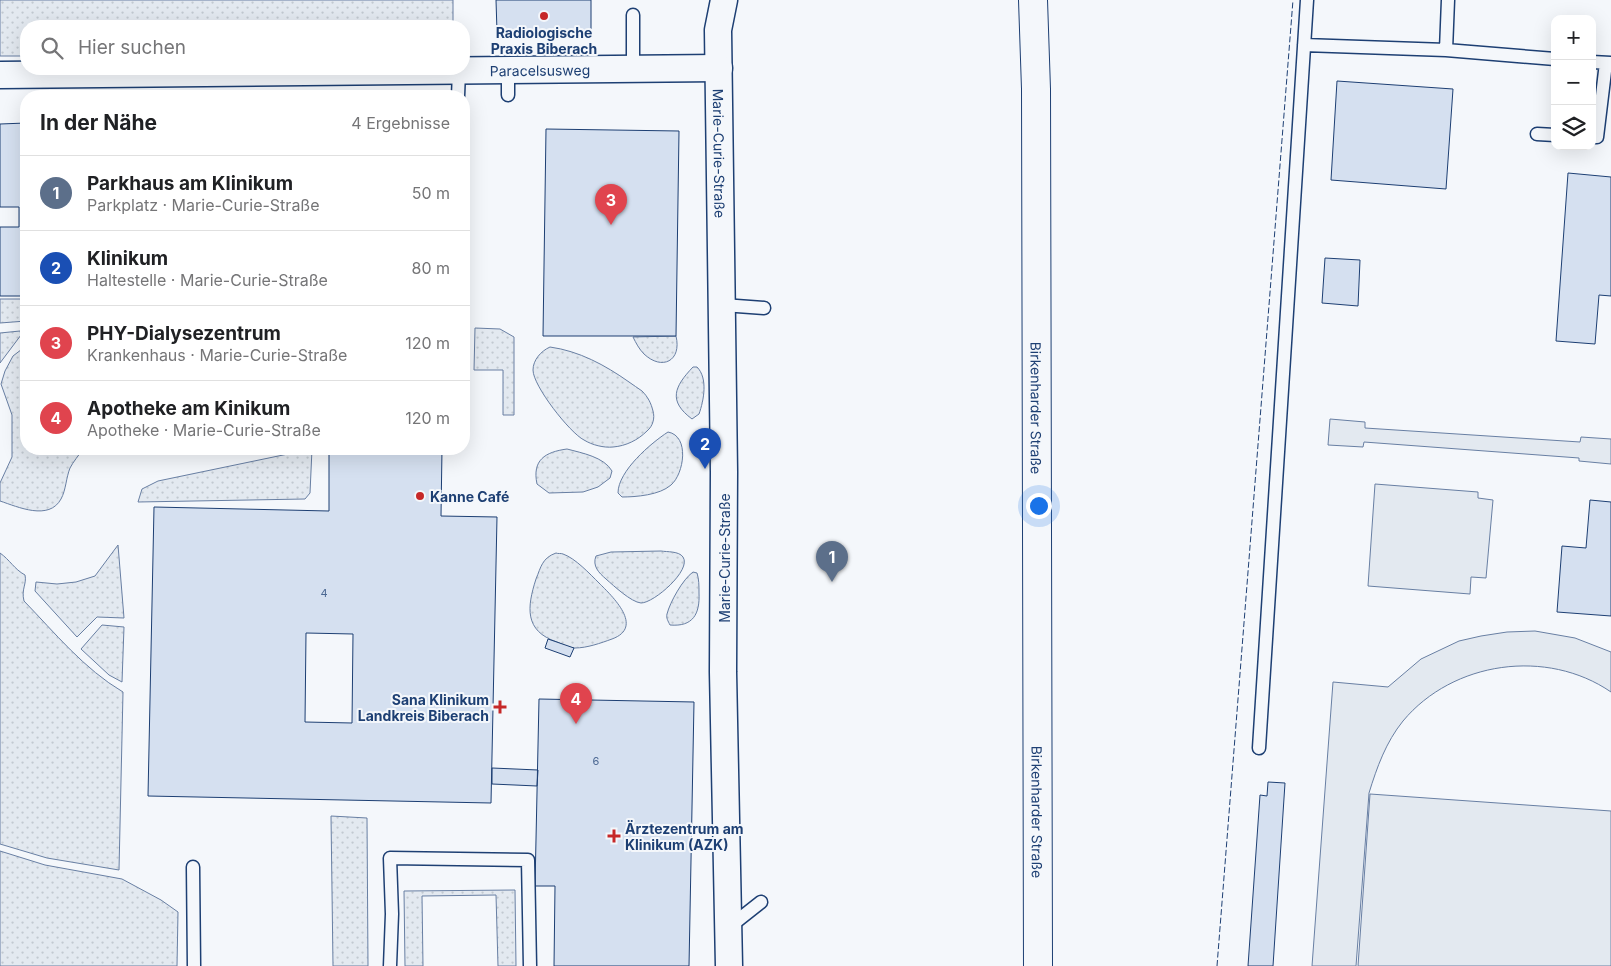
<!DOCTYPE html>
<html lang="de">
<meta charset="utf-8">
<style>
body{margin:0;font-family:Inter,sans-serif;background:#f6f6f6;color:#202124}
.controls{position:absolute;right:15px;top:15px;display:grid;overflow:hidden;border-radius:10px;box-shadow:0 5px 20px #0002}
.controls button{width:45px;height:45px;display:grid;place-items:center;padding:0;border:0;border-bottom:1px solid #e0e0e0;background:#fff;color:#202124;font:25px sans-serif}
.you{position:absolute;left:1038px;top:505px;width:18px;height:18px;margin:-12px;border:4px solid #fff;border-radius:50%;background:#1a73e8;box-shadow:0 0 0 8px #1a73e833}
.badge{display:grid;place-items:center;width:32px;height:32px;border-radius:50%;background:#b45309;color:#fff;font-size:16px;font-weight:700}
.pin{position:absolute;translate:-50% -41px;filter:drop-shadow(0 1px 2px #0008)}
.pin::after{content:'';position:absolute;top:26px;width:18px;height:15px;background:inherit;clip-path:polygon(0 0,100% 0,50% 100%)}
.list{margin:0;padding:0;list-style:none}
h2{display:flex;justify-content:space-between;align-items:center;height:65px;margin:0;padding:0 20px;font-size:21px}
h2 small{font-size:16px;font-weight:400;color:#757577}
.list li{display:grid;grid-template-columns:32px 1fr auto;gap:15px;align-items:center;box-sizing:border-box;height:75px;padding:0 20px;border-top:1px solid #e0e0e0}
.list b{display:block;font-size:19px;white-space:nowrap}
.list p{margin:0;font-size:16px;white-space:nowrap;color:#757577}
.list em{font-size:16px;font-style:normal;color:#757577}
.icon{flex:none;width:28px;height:28px;fill:none;stroke:currentColor;stroke-width:2;stroke-linecap:round;stroke-linejoin:round}
.map{position:relative;flex:none;width:1611px;height:966px;overflow:hidden}
.search{position:absolute;background:#fff;box-shadow:0 5px 20px #0002;left:20px;top:20px;width:450px;height:55px;display:flex;align-items:center;gap:12px;box-sizing:border-box;padding:0 18px;border-radius:20px;color:#757577;font-size:19px}
.panel{position:absolute;background:#fff;box-shadow:0 5px 20px #0002;left:20px;top:90px;width:450px;height:365px;border-radius:20px}
.map>svg:first-child{display:block}
.grass{fill:url(#grass-dots);stroke:#687fa3}
.park{fill:#e3e9f0;stroke:#687fa3}
.building{fill:#d5e0f0;stroke:#1d3f73;fill-rule:evenodd}
.lines{fill:none;stroke-linecap:round;stroke-linejoin:round}
.lane-casing{stroke:#1d3f73;stroke-width:15}
.street-casing{stroke:#1d3f73;stroke-width:29}
.secondary-casing{stroke:#1d3f73;stroke-width:30}
.lane{stroke:#f4f7fb;stroke-width:12}
.street{stroke:#f4f7fb;stroke-width:26}
.secondary{stroke:#f4f7fb;stroke-width:28}
.fence{stroke:#1d3f73;stroke-width:1;stroke-dasharray:6 2.5;stroke-linecap:butt}
.poi-dot{fill:#c62828;stroke:#f4f7fb;stroke-width:2}
.labels{text-anchor:middle;dominant-baseline:central;stroke-width:4;stroke-linejoin:round;paint-order:stroke}
.number-label{font-size:11px;fill:#4b6792}
.poi-label{font-size:14px;font-weight:bold;fill:#1d3f73;stroke:#f4f7fb;text-anchor:start}
.street-label{font-size:14px;fill:#1d3f73;stroke:#f4f7fb}
</style>
<div class="map">
<svg width="1611" height="966" viewBox="0 0 1611 966">
<defs>
<pattern id="grass-dots" width="8" height="8" patternUnits="userSpaceOnUse" patternTransform="scale(1.25)"><rect width="8" height="8" fill="#e3e9f0"/><path d="M2 2h.1M6 6h.1" fill="none" stroke="#c2c9d1" stroke-width="1.8" stroke-linecap="round"/></pattern>
</defs>
<rect width="100%" height="100%" fill="#f4f7fb"/>
<path class="grass" d="M0 0H453V26H26V56H0Z
M0 299H26V321L0 323Z
M475 328 500 329 514 337V415H503V370H474Z
M20 331 21 335 0 363V333Z
M676 336C682 361 662 371 644 354 639 349 636 343 633 337Z
M26 346V449H83C79 455 73 462 70 468 66 478 66 490 61 499 49 521 18 507 0 501V483L12 457V415L1 384 5 371 13 356Z
M550 347C579 351 605 365 629 382 633 385 638 388 642 391 648 397 651 403 653 411 655 418 653 426 647 431 638 440 626 446 613 447 604 448 592 445 584 440 570 433 533 386 533 370 533 360 541 351 550 347Z
M693 367H697C708 378 704 400 699 414L692 419C668 401 674 387 693 367Z
M668 432C690 436 684 474 671 485 660 495 636 497 622 497L618 493C618 471 651 443 668 432Z
M312 449 310 493 305 499 138 502 142 489 158 481Z
M567 449C582 453 604 457 612 471L610 478 598 487 583 492 549 493 537 484C532 460 545 452 567 449Z
M118 545 124 618 97 617 77 637 35 591 36 582 57 584 76 582 95 576Z
M661 551C667 552 679 551 683 557 692 570 654 603 641 603 631 602 614 586 606 579 599 573 592 566 596 556L611 552Z
M0 553C10 560 14 569 25 575 27 584 21 589 24 601 55 633 84 669 123 692L119 870 47 858 0 844Z
M556 553C558 554 561 553 563 554 575 558 590 574 599 583 612 596 645 627 612 639 601 643 587 648 575 648 569 648 562 644 557 642 524 631 527 607 536 579 541 567 542 558 556 553Z
M693 572 697 573C699 579 699 586 699 593 700 614 693 627 670 625 668 621 666 618 667 614 670 602 683 579 693 572Z
M102 625 124 627 122 682 109 675 81 649Z
M331 816 367 818 368 966H333Z
M0 851 45 865 122 879 161 900 178 912 177 966H0Z
M515 890 516 966H498L496 895 422 896 423 966H405L404 891Z"/>
<path class="park" d="M1330 419 1365 422V428L1580 442 1581 437 1611 439V464L1579 461V458L1364 442 1363 447 1328 445Z
M1375 484 1478 492V498L1493 500 1486 578 1471 577 1470 594 1368 586Z
M1535 631 1575 638 1611 652V692C1547 648 1453 661 1403 721 1386 742 1377 767 1369 793L1356 966H1312L1333 682 1388 687 1421 659 1459 641 1481 636 1507 632Z
M1370 794 1611 811V966H1358Z"/>
<path class="building" d="M496 0H591V31L497 32Z
M1337 81 1453 89 1446 189 1331 180Z
M26 123V296H0V227H19V207H0V124Z
M546 129 679 131 676 336H543Z
M1568 173 1611 177V296L1599 295 1595 344 1556 341Z
M1325 258 1360 260 1358 306 1322 303Z
M329 449H442L441 516 497 517 491 803 148 796 154 507 329 511ZM306 633 353 634 352 723 305 722Z
M1590 500 1611 502V616L1557 612 1562 546 1586 548Z
M548 639 574 648 570 657 545 648Z
M539 699 694 702 689 966H554L555 886H535Z
M492 768 538 770 537 786 492 784Z
M1268 782 1285 783 1273 966H1248L1260 795 1267 796Z"/>
<g class="lines">
<defs>
<path id="lane" d="M1448 0 1446 50 1555 59
M1304 45 1446 50
M1592 62 1611 63
M633 69V15
M508 70V95
M458 96 459 71
M1537 134 1555 135
M1592 137H1597L1606 63
M723 305 764 308
M1259 748 1307 0
M193 867 194 966
M728 928 761 902
M390 966 392 914 390 858 528 860 530 966"/>
<g id="street">
<path id="s1" d="M724 0 718 30 724 472 723 672 729 966"/>
<path id="s2" d="M0 75 719 68"/>
</g>
<g id="secondary">
<path id="s3" d="M1033 0 1036 89 1038 966"/>
</g>
</defs>
<use href="#lane" class="lane-casing"/>
<use href="#street" class="street-casing"/>
<use href="#secondary" class="secondary-casing"/>
<use href="#lane" class="lane"/>
<use href="#street" class="street"/>
<use href="#secondary" class="secondary"/>
<path class="fence" d="M1217 966 1293 0"/>
</g>
<g class="poi-dot">
<circle cx="544" cy="16" r="5"/>
<circle cx="420" cy="496" r="5"/>
<path d="M497.5 699.5h5v5h5v5h-5v5h-5v-5h-5v-5h5z"/>
<path d="M611.5 828.5h5v5h5v5h-5v5h-5v-5h-5v-5h5z"/>
</g>
<g class="labels">
<g class="number-label">
<text x="324" y="593">4</text>
<text x="596" y="761">6</text>
</g>
<g class="poi-label">
<text x="544" y="32" text-anchor="middle">Radiologische<tspan x="544" dy="16">Praxis Biberach</tspan></text>
<text x="430" y="496">Kanne Café</text>
<text x="489" y="699" text-anchor="end">Sana Klinikum<tspan x="489" dy="16">Landkreis Biberach</tspan></text>
<text x="625" y="828">Ärztezentrum am<tspan x="625" dy="16">Klinikum (AZK)</tspan></text>
</g>
<g class="street-label">
<text stroke="none"><textPath href="#s2" startOffset="540">Paracelsusweg</textPath></text>
<text stroke="none"><textPath href="#s1" startOffset="154">Marie-Curie-Straße</textPath></text>
<text stroke="none"><textPath href="#s3" startOffset="408">Birkenharder Straße</textPath></text>
<text transform="translate(724 558) rotate(-90)">Marie-Curie-Straße</text>
<text stroke="none"><textPath href="#s3" startOffset="812">Birkenharder Straße</textPath></text>
</g>
</g>
</svg>
<div class="controls">
<button>+</button>
<button>−</button>
<button><svg class="icon" aria-label="layers" viewBox="0 0 24 24"><path d="M12 4l9 5-9 5-9-5zM3 14l9 5 9-5"/></svg></button>
</div>
<div class="you"></div>
<div class="pin badge" style="left:832px;top:582px;background:#5c6f8a">1</div>
<div class="pin badge" style="left:705px;top:469px;background:#1a4fb4">2</div>
<div class="pin badge" style="left:611px;top:225px;background:#e0444e">3</div>
<div class="pin badge" style="left:576px;top:724px;background:#e0444e">4</div>
<div class="search"><svg class="icon" aria-label="search" viewBox="0 0 24 24"><circle cx="10" cy="10" r="6"/><path d="M15 15l6 6"/></svg>Hier suchen</div>
<section class="panel">
<h2>In der Nähe<small>4 Ergebnisse</small></h2>
<ul class="list">
<li><span class="badge" style="background:#5c6f8a">1</span><div><b>Parkhaus am Klinikum</b><p>Parkplatz · Marie-Curie-Straße</p></div><em>50 m</em></li>
<li><span class="badge" style="background:#1a4fb4">2</span><div><b>Klinikum</b><p>Haltestelle · Marie-Curie-Straße</p></div><em>80 m</em></li>
<li><span class="badge" style="background:#e0444e">3</span><div><b>PHY-Dialysezentrum</b><p>Krankenhaus · Marie-Curie-Straße</p></div><em>120 m</em></li>
<li><span class="badge" style="background:#e0444e">4</span><div><b>Apotheke am Kinikum</b><p>Apotheke · Marie-Curie-Straße</p></div><em>120 m</em></li>
</ul>
</section>
</div>
